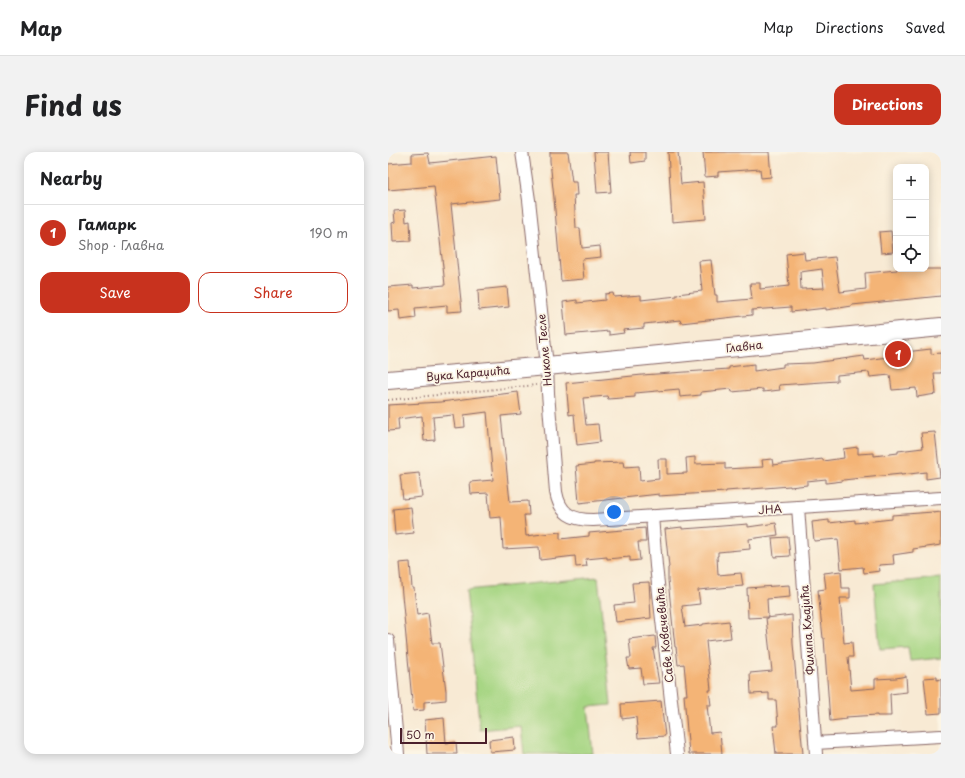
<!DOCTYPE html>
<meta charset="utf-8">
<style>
body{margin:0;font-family:"Playpen Sans",sans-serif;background:#f2f2f2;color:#202124}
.controls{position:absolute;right:12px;top:12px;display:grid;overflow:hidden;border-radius:8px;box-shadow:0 2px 10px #0003}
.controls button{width:36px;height:36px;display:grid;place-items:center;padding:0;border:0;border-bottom:1px solid #e0e0e0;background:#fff;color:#202124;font:20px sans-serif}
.scale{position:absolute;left:12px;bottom:10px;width:87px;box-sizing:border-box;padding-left:4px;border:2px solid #4a1f2b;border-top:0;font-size:11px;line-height:14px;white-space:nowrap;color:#4a1f2b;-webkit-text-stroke:3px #fcf5e5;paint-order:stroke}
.you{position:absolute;left:226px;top:360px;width:14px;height:14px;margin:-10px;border:3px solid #fff;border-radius:50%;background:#1a73e8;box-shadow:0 0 0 6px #1a73e833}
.badge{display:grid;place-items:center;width:26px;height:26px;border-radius:50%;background:#c8321e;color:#fff;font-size:13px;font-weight:700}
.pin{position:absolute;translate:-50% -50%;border:2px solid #fff;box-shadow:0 1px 4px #0006}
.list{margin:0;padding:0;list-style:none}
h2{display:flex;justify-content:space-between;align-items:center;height:52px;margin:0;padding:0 16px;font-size:17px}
h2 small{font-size:13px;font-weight:400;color:#757577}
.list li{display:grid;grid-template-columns:26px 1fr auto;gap:12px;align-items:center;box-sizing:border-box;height:56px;padding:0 16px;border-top:1px solid #e0e0e0}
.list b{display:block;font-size:15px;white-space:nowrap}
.list p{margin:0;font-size:13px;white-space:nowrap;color:#757577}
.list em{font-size:13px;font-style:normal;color:#757577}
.actions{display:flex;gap:8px;padding:12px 16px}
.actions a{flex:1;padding:9px 0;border:1px solid #c8321e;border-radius:12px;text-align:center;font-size:14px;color:#c8321e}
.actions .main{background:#c8321e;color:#fff}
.icon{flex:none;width:22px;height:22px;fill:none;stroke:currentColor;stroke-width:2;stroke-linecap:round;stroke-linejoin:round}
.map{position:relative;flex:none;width:553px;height:602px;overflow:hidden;border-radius:12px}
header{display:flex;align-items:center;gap:24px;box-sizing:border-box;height:56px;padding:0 20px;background:#fff;border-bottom:1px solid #e0e0e0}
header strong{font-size:19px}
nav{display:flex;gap:22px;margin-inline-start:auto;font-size:14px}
.intro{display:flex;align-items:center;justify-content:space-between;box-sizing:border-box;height:96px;padding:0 24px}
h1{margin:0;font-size:28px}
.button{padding:10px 18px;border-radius:12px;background:#c8321e;color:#fff;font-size:14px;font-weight:700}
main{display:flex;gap:24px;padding:0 24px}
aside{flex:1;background:#fff;border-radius:12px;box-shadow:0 2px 10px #0003}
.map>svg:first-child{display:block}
.green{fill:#a7d684;stroke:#787a58}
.building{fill:#f4b476;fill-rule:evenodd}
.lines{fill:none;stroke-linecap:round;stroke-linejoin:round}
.street-casing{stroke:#876666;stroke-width:14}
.secondary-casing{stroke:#876666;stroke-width:20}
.path{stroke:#876666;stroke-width:2;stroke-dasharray:1 3;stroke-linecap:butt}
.street{stroke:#fff;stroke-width:12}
.secondary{stroke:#fff;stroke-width:18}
.labels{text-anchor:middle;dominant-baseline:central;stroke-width:3.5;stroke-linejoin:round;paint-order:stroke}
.street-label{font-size:11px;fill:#4a1f2b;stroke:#fcf5e5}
</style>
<header>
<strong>Map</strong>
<nav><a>Map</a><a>Directions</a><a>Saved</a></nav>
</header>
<div class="intro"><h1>Find us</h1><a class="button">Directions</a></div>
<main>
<aside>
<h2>Nearby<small></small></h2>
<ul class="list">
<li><span class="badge">1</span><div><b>Гамарк</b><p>Shop · Главна</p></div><em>190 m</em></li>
</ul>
<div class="actions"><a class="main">Save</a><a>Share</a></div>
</aside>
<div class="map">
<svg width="553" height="602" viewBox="0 0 553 602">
<rect width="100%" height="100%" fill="#fcf5e5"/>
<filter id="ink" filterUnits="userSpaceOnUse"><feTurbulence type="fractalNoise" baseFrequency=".025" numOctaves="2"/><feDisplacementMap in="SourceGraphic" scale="8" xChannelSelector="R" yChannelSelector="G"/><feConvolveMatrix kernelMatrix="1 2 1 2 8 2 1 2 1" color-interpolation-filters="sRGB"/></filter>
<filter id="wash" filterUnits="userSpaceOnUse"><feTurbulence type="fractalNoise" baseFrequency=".012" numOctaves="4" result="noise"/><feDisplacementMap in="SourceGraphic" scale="16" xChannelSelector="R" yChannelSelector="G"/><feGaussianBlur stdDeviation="0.9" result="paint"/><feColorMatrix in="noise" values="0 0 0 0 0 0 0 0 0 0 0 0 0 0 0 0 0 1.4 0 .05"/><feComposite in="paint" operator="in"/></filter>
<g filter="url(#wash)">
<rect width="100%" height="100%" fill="#f8ead4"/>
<path class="green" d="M210 425 223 553 200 555 205 602H136L133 574 92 578 78 438Z
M553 426V506L522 509 520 495 492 497 486 432Z"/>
<g id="blocks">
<path class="building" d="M162 0H180L184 30H188L189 43H186L188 76H192L194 96 212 94 213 105 194 107 196 127 173 129 166 46 162 9Z
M206 0H220L223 40 209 41Z
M242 0H257V9L243 11Z
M280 0H290L293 32 315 30 318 67 284 70Z
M315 0H381L383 25 373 26 372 17 330 20V24L317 25Z
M40 1 42 11 108 4 112 47 63 52 74 159 59 160V153L27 156 28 166 12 168 11 158 0 159V135L25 133V136L57 133 46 34 0 38V12L24 10V2Z
M17 58 18 70 22 69 23 89 5 90 4 71 7 70 6 59Z
M503 79 505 100 493 101 491 80Z
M416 100 417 108 447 105 452 140 478 137 477 121 509 118V117H553V144L464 153V154L438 158V156L403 160V155L364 158V163L293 171 292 168 256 172V176L235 178 236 181 221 183V179L178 183 175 150 189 148V151L217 148V142L225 141 226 145 253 143V148L289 144V142L314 139 311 109 323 108 327 143H329V150L364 147 362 131H372V137L401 134 398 102ZM434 117 436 136 413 137 412 120Z
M119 135 121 155 91 158 90 138Z
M543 197V202L553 201V221H546L548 242 529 245 528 236 504 238 502 223 482 225 481 220 449 223V229L391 233 392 238 375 240V237L344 240 343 237 313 240V243L292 245 291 237 247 241V245L220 247 219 244 195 246 198 273 210 272 212 290 189 293 186 262 181 263 178 231 254 223 341 217V215L366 212V219L395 215V212L425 211 476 204 477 208 500 205V202Z
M130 240 133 262 113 264 122 350 140 349 141 363H136L138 384 172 380V387L201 384V381L257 376 258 390H250L252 408 242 409V405L219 407V405L198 407 199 414 188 415 187 404 152 408 151 395 115 397 113 365 102 366 100 341 83 342 82 330 105 328 99 260 76 263 77 275 67 276 65 263 45 265 47 288 36 289 34 264 10 267 11 278 0 279V253L53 250Z
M547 280 552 325 538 327V320L513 323V322L455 328V329L438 331V327L419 329V333L402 335V334L338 339V340L286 343 271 344V342L191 351 188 314 206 312V311L235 310 236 315 251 314 252 329 271 327 270 307H279V322L299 321 298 306 307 305V312L337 311V317L375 315 374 308 384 307 385 313 435 307V309L456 306 455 297 470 295V302L486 301V304L510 301V299L535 296 533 281Z
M31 321 34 345 15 347 12 323Z
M23 355 26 381 7 383 5 357Z
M545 360V361L553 360V393L525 397V400L505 403 506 412 491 413 492 419 476 421 475 415 453 417 450 387 426 389 424 370 441 368V371L467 368V371L504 367V363Z
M388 371 390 383 361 387 362 397 330 400V404H329L330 423 353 421 355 434 310 438 312 452 294 454 297 475 315 473V472L341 469 343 486 318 489 323 538H321L323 553H319L322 581 332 580 334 602H301L296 543H299L296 512 290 513 288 495H287L280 428V416L281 415 277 377 294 375V377L309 376 360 372V375Z
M400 385 402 404 386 405 384 386Z
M22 410 24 436H26L29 463 40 461 44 491H52L58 539V548L36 550V558L25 559 11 411Z
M453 419 454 436H462V446H452L456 491 464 490 465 505H460L463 538 487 536V527L508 526 518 524 519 540 502 542 503 564H489V563L458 565 459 567 442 569 436 486H435L430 438 438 437 436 421Z
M261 430 263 466 228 470 226 453 246 451 244 431Z
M401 433 402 445 379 447 380 465 360 466 359 436Z
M404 463 405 492 415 602H388L385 574H390L388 548H381V541L363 542 362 521 384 519 378 466Z
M267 484 268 496H265L271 531 255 532 253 516 241 517 239 506H243L241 487Z
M549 525V528L553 527V561L540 562 536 526Z
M273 549 277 584 250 586 248 565 234 567 233 552Z
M56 566 58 591 68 590 69 602H39L37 568Z
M126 585 127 598 102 600 101 588Z"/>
</g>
</g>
<g filter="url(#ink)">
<use href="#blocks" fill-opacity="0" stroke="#876666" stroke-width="1"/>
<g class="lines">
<defs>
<path id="street" d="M134 0 141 48 159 214 160 241 168 340C172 362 184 368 205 368L553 346
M410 355 428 602
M264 364 268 414 289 602
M0 488 10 602
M427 591 553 584"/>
<path id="secondary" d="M0 228 159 214 553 175"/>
</defs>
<use href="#street" class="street-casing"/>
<use href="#secondary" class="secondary-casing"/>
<path class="path" d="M0 248 148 233"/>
<use href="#street" class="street"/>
<use href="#secondary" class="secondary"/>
</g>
</g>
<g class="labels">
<g class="street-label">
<text transform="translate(356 194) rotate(-6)">Главна</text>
<text transform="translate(156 198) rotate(-95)">Николе Тесле</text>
<text transform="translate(80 221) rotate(-5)">Вука Караџића</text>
<text transform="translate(382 357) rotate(-4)">ЈНА</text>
<text transform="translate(419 478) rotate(-94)">Филипа Кљајића</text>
<text transform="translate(276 483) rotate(-96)">Саве Ковачевића</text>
</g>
</g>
</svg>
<div class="controls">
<button>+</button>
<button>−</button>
<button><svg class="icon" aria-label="locate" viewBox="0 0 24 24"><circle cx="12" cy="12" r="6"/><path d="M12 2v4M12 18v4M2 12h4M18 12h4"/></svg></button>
</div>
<div class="scale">50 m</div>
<div class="you"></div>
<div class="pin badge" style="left:510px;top:202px">1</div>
</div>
</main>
